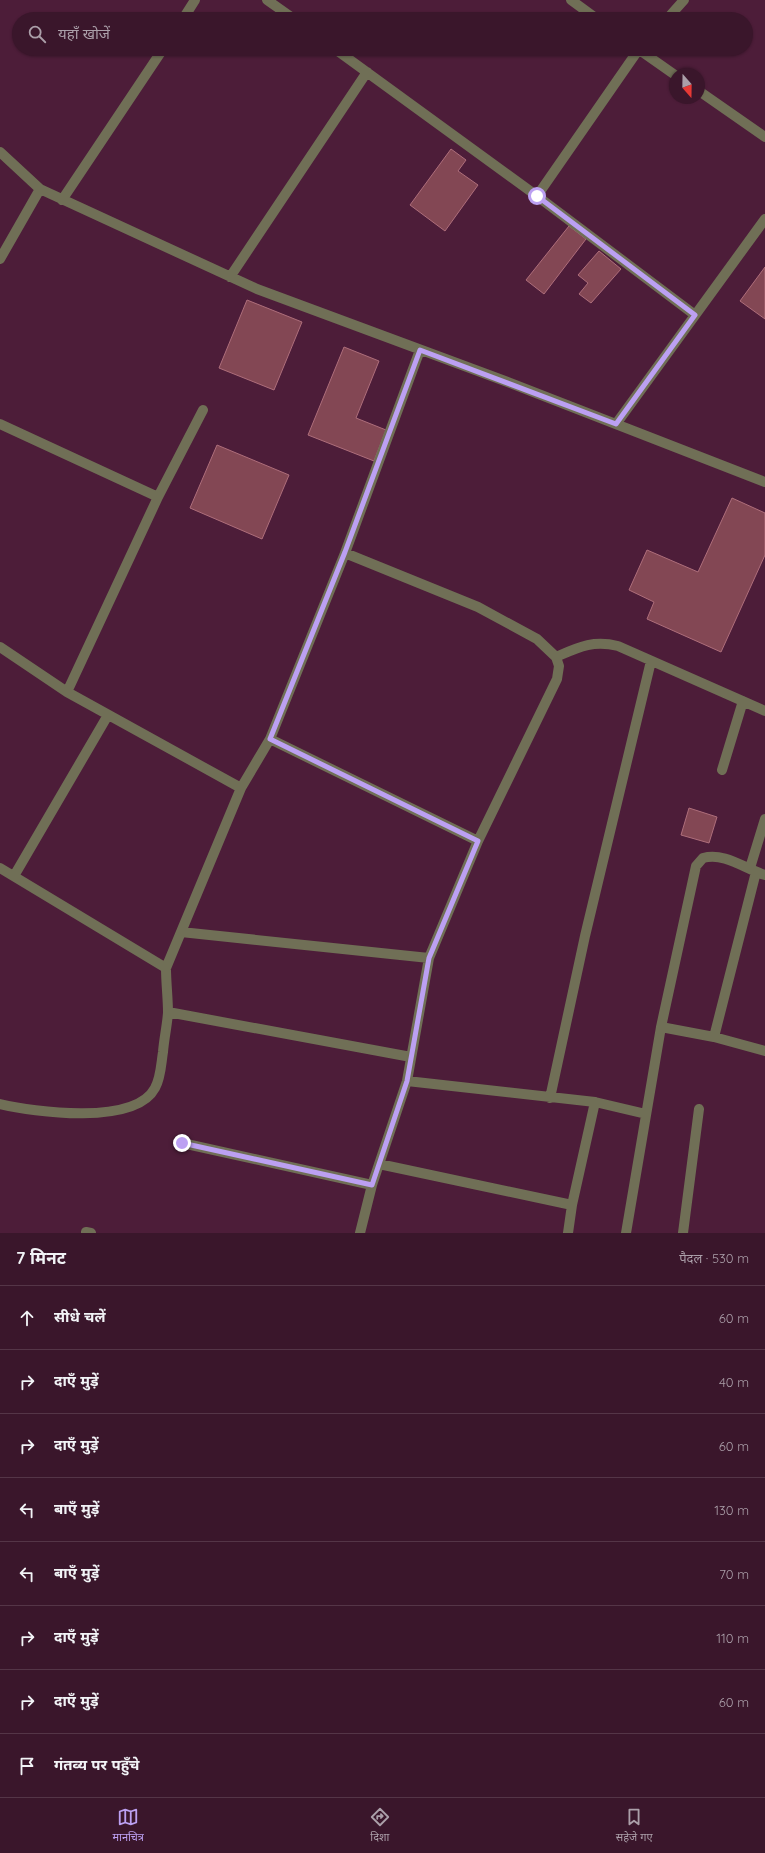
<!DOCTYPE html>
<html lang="hi">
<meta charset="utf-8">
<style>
body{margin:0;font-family:Quicksand,"Noto Sans Devanagari",sans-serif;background:#411f33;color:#f1f3f6}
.compass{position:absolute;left:669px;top:68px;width:36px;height:36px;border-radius:50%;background:#3a162b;box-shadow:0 1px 3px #0004;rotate:160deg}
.stop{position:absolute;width:12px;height:12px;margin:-9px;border:3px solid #bca0f2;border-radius:50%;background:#fff}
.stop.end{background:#bca0f2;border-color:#fff;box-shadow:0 1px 4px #0008}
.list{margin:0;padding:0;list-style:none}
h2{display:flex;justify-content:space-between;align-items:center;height:52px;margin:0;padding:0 16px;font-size:17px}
h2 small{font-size:13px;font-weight:400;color:#ab9fa9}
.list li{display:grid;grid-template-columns:26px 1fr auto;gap:12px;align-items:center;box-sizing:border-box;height:64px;padding:0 16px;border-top:1px solid #543547}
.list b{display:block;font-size:15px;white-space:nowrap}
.list em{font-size:13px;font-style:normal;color:#ab9fa9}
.icon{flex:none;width:22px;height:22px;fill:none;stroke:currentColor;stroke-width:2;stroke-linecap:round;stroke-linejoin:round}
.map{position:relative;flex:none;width:765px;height:1233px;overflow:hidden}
.search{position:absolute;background:#3a162b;box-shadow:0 1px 3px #0004;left:12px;right:12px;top:12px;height:44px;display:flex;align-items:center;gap:10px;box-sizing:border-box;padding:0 14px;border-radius:22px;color:#ab9fa9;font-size:15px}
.sheet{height:564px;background:#3a162b}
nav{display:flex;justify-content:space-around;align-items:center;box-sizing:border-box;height:56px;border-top:1px solid #543547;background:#3a162b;font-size:11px;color:#ab9fa9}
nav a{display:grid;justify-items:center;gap:2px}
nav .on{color:#bca0f2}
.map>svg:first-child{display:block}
.building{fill:#834754;stroke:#ae6e7b}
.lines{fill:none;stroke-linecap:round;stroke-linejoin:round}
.minor{stroke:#706f56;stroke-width:10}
.route{stroke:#bca0f2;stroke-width:5}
</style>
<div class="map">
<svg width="765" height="1233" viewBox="0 0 765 1233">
<rect width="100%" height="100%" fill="#4d1d39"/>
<path class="building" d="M451 149 466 160 458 171 478 185 445 231 410 205Z
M569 226 586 239 544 294 526 280Z
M599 251 621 269 591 303 579 294 588 283 578 275Z
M765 267V319L740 301Z
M247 300 302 322 274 390 219 368Z
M344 347 379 361 356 418 386 430 374 461 308 435Z
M217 445 289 475 262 539 190 508Z
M732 498 765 513V555L721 652 647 619 654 602 629 590 647 550 698 572Z
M689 808 717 817 709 843 681 835Z"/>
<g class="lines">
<path class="minor" d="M267 0 294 19
M571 0 597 19
M183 19 195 0
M667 19 684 0
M335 49 537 196 695 315
M638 49 675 75
M699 91 765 137
M0 152 40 189 257 289 505 381 765 482
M537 196 639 49
M62 200 163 49
M0 259 40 189
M230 277 367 72
M0 424 158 497
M616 424 765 219
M345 553 478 607 537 639 556 657 559 666 557 679 478 841 429 958 407 1081 372 1185 360 1233
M0 647 67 692 241 788
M556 657C579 647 593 640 618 646L765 711
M67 692 158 497 203 410
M270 739 478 841
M722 770 743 701
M0 868 166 968 241 788 270 739 345 553 420 350
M750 868 765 819
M14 876 108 715
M181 932 429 958
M168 1012 411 1057
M661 1027 714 1037 765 1051
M714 1037 756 872
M407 1081 595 1102 646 1114
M550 1098 585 936 651 661
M0 1104C34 1112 135 1126 155 1088 161 1077 161 1064 163 1052 164 1039 167 1026 168 1013 168 998 166 983 166 968
M182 1143 372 1185
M379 1164 572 1205
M86 1232 91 1233
M568 1233 572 1205 595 1102
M626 1233 661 1027 696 866 703 858C725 852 745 869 765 875
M683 1233 699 1109"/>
</g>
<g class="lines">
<path class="route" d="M182 1143 372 1185 407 1081 429 958 478 841 270 739 345 552 420 350 616 424 695 315 537 196"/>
</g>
</svg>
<svg class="compass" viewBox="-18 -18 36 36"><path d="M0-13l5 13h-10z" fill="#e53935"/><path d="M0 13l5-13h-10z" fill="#ab9fa9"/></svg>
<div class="stop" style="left:537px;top:196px"></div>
<div class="stop end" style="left:182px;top:1143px"></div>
<div class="search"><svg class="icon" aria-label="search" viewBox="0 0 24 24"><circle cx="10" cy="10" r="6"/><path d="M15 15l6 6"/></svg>यहाँ खोजें</div>
</div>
<section class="sheet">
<h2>7 मिनट<small>पैदल · 530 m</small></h2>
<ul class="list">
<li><svg class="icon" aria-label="ahead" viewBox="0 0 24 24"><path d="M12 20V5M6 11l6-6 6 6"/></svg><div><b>सीधे चलें</b></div><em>60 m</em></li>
<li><svg class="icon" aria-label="right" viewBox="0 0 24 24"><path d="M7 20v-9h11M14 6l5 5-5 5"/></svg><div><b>दाएँ मुड़ें</b></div><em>40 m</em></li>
<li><svg class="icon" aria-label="right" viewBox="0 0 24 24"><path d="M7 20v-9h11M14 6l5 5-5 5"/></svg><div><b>दाएँ मुड़ें</b></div><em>60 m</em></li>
<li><svg class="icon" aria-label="left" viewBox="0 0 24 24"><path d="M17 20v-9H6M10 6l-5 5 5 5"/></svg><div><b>बाएँ मुड़ें</b></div><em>130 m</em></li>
<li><svg class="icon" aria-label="left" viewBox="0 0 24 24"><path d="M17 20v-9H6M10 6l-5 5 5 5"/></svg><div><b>बाएँ मुड़ें</b></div><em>70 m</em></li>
<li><svg class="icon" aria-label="right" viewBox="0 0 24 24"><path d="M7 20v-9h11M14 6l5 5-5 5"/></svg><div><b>दाएँ मुड़ें</b></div><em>110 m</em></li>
<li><svg class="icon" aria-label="right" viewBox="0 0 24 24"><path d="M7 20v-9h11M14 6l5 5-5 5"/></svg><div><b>दाएँ मुड़ें</b></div><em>60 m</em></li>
<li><svg class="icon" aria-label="arrive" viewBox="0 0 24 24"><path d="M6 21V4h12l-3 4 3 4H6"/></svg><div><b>गंतव्य पर पहुँचे</b></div></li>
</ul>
</section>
<nav>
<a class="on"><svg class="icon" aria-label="map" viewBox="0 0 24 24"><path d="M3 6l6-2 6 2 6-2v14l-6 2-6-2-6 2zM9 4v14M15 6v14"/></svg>मानचित्र</a>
<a><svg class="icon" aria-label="directions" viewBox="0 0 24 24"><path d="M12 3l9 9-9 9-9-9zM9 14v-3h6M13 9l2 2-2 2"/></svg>दिशा</a>
<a><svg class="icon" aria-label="saved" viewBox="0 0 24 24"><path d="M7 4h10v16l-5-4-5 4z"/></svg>सहेजे गए</a>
</nav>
